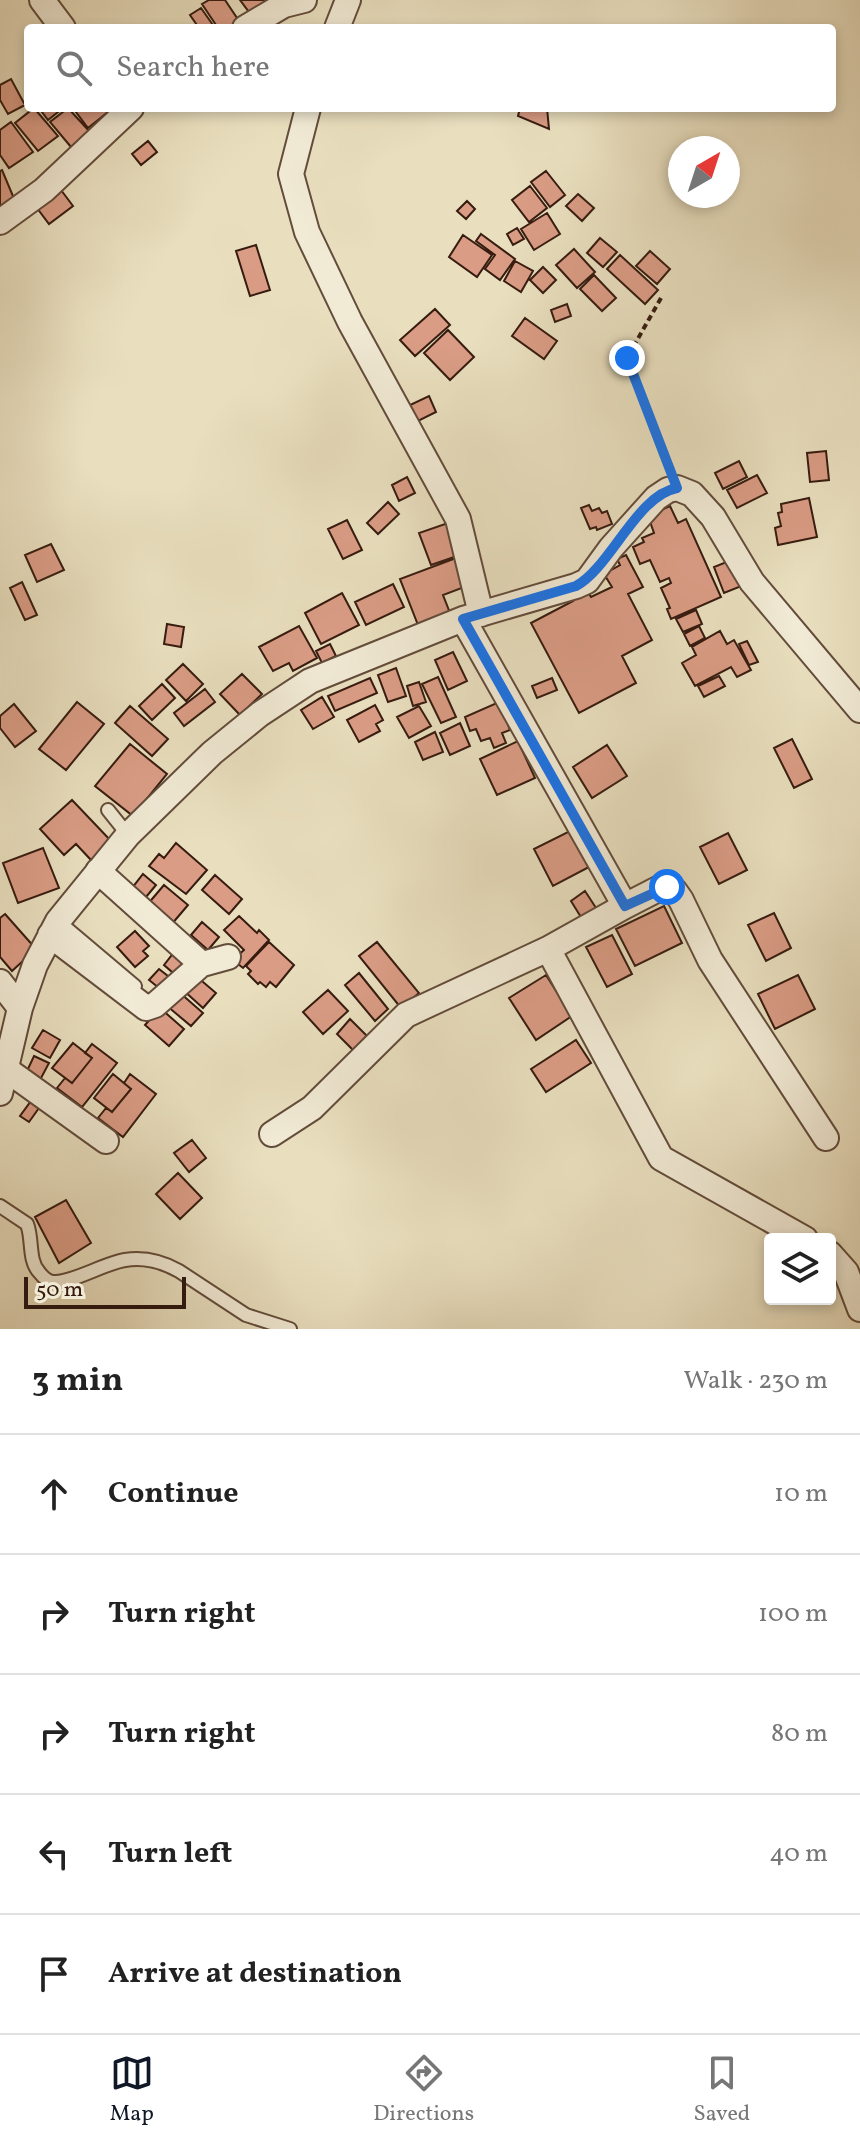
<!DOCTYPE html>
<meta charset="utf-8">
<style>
body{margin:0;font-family:Vollkorn,serif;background:#f6f6f6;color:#222}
.controls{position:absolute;right:24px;bottom:24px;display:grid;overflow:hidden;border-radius:8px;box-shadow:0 4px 12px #0003}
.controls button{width:72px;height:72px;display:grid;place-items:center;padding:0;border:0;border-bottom:2px solid #e0e0e0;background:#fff;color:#222;font:40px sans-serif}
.compass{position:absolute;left:668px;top:136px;width:72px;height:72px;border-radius:50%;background:#fff;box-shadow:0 4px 12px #0003;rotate:39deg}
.scale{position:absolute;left:24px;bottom:20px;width:162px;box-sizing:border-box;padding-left:8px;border:4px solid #361b0f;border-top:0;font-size:22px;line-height:28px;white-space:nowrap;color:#361b0f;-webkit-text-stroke:6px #f1ead5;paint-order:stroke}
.stop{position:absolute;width:24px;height:24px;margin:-18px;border:6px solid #1a73e8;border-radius:50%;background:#fff}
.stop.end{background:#1a73e8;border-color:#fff;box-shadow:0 2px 8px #0008}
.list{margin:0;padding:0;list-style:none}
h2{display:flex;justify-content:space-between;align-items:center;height:104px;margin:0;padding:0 32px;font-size:34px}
h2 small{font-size:26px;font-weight:400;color:#767676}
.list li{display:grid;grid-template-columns:52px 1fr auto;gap:24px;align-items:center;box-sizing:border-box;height:120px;padding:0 32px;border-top:2px solid #e0e0e0}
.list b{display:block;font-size:30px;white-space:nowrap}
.list em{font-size:26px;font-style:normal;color:#767676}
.icon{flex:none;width:44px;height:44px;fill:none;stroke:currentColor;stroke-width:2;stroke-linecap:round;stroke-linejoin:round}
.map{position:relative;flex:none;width:860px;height:1329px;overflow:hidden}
.search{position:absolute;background:#fff;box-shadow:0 4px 12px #0003;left:24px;right:24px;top:24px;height:88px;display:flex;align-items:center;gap:20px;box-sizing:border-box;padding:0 28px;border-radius:8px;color:#767676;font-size:30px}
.sheet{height:704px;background:#fff}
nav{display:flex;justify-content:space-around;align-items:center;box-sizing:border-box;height:112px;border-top:2px solid #e0e0e0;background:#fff;font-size:22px;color:#767676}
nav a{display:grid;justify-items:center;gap:4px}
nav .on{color:#111827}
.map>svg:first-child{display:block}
.building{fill:#da9c85;stroke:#361b0f;stroke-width:2}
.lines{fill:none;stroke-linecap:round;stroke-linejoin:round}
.service-casing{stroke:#634c3b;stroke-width:16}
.minor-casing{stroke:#634c3b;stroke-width:28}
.path{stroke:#361b0f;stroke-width:4;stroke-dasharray:6 4;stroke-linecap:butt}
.service{stroke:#f1ead5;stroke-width:12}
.minor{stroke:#f1ead5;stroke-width:24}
.route{stroke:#1a73e8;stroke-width:10}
</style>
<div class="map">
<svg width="860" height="1329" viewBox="0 0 860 1329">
<rect width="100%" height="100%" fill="#e9dfbf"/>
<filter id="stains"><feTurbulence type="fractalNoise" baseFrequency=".0025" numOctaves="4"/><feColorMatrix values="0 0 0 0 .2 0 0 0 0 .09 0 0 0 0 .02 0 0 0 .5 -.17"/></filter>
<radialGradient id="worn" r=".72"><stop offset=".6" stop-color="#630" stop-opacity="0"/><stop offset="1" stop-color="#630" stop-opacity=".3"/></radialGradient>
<path class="building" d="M209 0H225L241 24 234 28H218L202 4Z
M240 0H266L269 4 252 16Z
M201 8 215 28H199L190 15Z
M11 79 25 105 8 114 0 100V85Z
M34 108 58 136 38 151 15 123Z
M39 108H63L48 120Z
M68 108 90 132 71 147 50 122Z
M73 108H113L88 128Z
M520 108H547L549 129 518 116Z
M11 122 33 152 9 168 0 155V130Z
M148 141 157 152 141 165 132 154Z
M2 170 18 208 0 215V171Z
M546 171 565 195 550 207 531 182Z
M530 186 547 208 529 222 512 200Z
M61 190 73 206 49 224 37 208Z
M578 194 594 208 582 221 566 206Z
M467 201 475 209 466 219 457 211Z
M547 213 560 234 534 250 521 229Z
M517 228 524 239 513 245 507 234Z
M481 234 515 259 500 280 485 269 495 255 476 241Z
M463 235 492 255 477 277 449 257Z
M600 238 617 252 603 267 587 253Z
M256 245 270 290 250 296 236 251Z
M574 249 595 272 577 288 556 265Z
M650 251 670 269 657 284 636 266Z
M620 255 658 290 645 304 607 269Z
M515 261 533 271 521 292 504 281Z
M543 267 556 280 543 293 530 280Z
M594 275 616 298 602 311 580 289Z
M567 304 571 316 555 322 551 310Z
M435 309 450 325 415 356 400 340Z
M525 318 557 341 544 359 512 336Z
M448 330 474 357 450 380 424 353Z
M429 396 436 412 416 422 408 406Z
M826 451 829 480 810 482 807 453Z
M739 461 747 477 723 489 715 473Z
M757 475 767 493 737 508 727 490Z
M407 477 415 493 399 501 392 485Z
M809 498 817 537 778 545 775 528 781 526 778 513 782 512 781 504Z
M388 502 399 514 378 534 367 523Z
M589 505 592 511 599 508 602 513 607 511 612 524 597 530 596 527 590 529 581 508Z
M670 506 678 523 686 519 721 597 671 619 667 609 670 608 661 588 671 583 669 578 660 582 650 560 640 564 633 547 644 542 642 538 654 533 648 516Z
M347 520 362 550 343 559 328 529Z
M448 523 460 555 431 565 419 533Z
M51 544 64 570 37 582 25 555Z
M626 555 643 587 628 594 652 640 622 656 636 683 579 713 531 623 573 601 572 599 587 591 591 597 612 587 604 574 620 565 617 559Z
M456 558 467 586 443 595 450 613 418 625 400 579Z
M734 559 744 585 724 593 714 567Z
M22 582 37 615 25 620 10 588Z
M393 584 404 607 366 625 355 602Z
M342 593 359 625 321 644 305 613Z
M696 610 702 624 683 632 676 619Z
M167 624 184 627 181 647 164 644Z
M299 626 317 658 293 671 289 663 273 671 259 647Z
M699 626 705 638 690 646 684 634Z
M720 631 727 644 734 640 751 670 737 677 731 667 695 686 682 663 696 655 692 647Z
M747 641 758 662 749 665 739 644Z
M330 644 336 656 322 663 316 651Z
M453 652 467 681 448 690 435 660Z
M183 664 203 684 186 701 166 680Z
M396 668 406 696 388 702 378 675Z
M242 674 262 694 240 715 220 694Z
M719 676 725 686 704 697 698 686Z
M438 677 456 717 441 723 422 684Z
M370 678 377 693 335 711 328 696Z
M552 678 557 690 537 698 532 686Z
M419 682 426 702 413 706 407 686Z
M162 684 175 698 152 720 139 706Z
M205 689 215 702 184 726 174 713Z
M322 697 334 717 313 729 301 710Z
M77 702 104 724 66 770 39 749Z
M499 702 510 730 502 733 506 743 494 748 490 738 481 741 476 729 470 731 465 717Z
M14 704 36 731 15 747 0 728V716Z
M375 705 383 720 376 724 380 731 359 742 347 720Z
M130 706 168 739 152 756 115 723Z
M419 706 431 726 409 738 397 717Z
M460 723 470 746 450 755 440 733Z
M435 732 443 752 423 760 415 742Z
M792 739 812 779 794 788 774 748Z
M518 741 535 778 497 795 480 759Z
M130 744 167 774 133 816 95 786Z
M607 745 627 776 592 798 573 767Z
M72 800 112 842 91 860 76 844 64 855 40 829Z
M570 831 589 867 553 886 534 849Z
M728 833 747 870 719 884 700 847Z
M176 843 207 870 186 894 149 866 159 854 164 858Z
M43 848 59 888 18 903 3 863Z
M143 874 156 885 141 903 129 892Z
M215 875 242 899 229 914 202 890Z
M164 885 188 905 171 925 147 905Z
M585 891 598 911 584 922 571 901Z
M664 906 682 943 635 966 616 929Z
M774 913 791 948 766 961 748 925Z
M5 914 36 949 12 971 0 957V918Z
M239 916 257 933 259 930 269 940 243 968 233 960 244 950 224 930Z
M202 922 219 937 208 950 191 935Z
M135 931 149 946 143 951 148 956 135 967 117 947Z
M612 935 632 974 607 987 586 947Z
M269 942 294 965 276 987 270 982 266 987 260 982 258 984 248 974 251 971 246 966Z
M377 942 419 993 401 1008 359 956Z
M175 951 191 963 179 978 164 965Z
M159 969 173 980 164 992 149 980Z
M359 973 388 1009 375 1021 345 985Z
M546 975 572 1016 536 1040 509 998Z
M798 975 815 1009 775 1029 758 994Z
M196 976 216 993 203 1008 183 990Z
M328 990 348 1011 323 1034 303 1012Z
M179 992 203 1013 191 1026 167 1006Z
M160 1008 184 1029 169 1046 145 1025Z
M350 1019 367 1036 353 1050 337 1034Z
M43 1030 60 1040 50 1058 32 1048Z
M576 1040 591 1063 546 1092 531 1069Z
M73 1043 92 1058 72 1083 52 1068Z
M92 1044 117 1063 82 1107 57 1088 65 1078 72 1083 92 1058 85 1053Z
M34 1056 49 1063 40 1080 26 1073Z
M113 1074 131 1089 112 1112 94 1098Z
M130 1074 156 1094 123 1137 98 1118 106 1108 112 1112 131 1089 124 1083Z
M31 1101 39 1108 29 1122 20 1116Z
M192 1140 206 1158 189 1172 174 1153Z
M178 1173 202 1198 180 1219 156 1194Z
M66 1200 91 1243 59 1263 35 1217Z"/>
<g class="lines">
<defs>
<path id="service" d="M108 810 128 835
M58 921 135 986
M0 1206 27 1224C33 1239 28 1260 39 1272 42 1276 48 1282 54 1282 72 1283 105 1263 125 1260 144 1257 163 1262 179 1271L246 1315 290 1329"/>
<path id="minor" d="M42 0 63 28
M245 28 284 5 304 0
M337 28 348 0
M308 108 291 174 307 232 350 322 458 519 481 614
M0 222 44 190 131 108
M463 619 625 906 658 889 667 887 674 890 681 900 710 960 826 1138
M50 935 146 1008 155 1005 197 968 199 965 196 959 98 871
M548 949 661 1158 805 1239
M199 965 228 957
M0 982 20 1008
M7 1070 106 1141
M0 1093 20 1008 35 965 58 921 128 835 212 753 260 714 310 681 463 619 576 586 587 581 611 548 656 498 668 490 677 488 692 494 713 517 752 582 860 710
M272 1134 312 1108 406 1015 548 949 625 906
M830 1254 846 1272 860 1309"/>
</defs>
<use href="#service" class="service-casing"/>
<use href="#minor" class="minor-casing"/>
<path class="path" d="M661 298 627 358 669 467"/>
<use href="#service" class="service"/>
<use href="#minor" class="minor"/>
</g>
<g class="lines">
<path class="route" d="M627 358 677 488C637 495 610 568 576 586L463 619 625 906 667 887"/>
</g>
<rect width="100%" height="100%" filter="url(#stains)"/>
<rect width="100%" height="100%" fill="url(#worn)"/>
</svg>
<div class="controls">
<button><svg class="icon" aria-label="layers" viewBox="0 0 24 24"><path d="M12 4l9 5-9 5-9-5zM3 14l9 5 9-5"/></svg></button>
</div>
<svg class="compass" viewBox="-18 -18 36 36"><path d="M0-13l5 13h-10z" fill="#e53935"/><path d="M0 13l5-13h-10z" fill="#767676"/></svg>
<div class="scale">50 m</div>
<div class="stop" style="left:667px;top:887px"></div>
<div class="stop end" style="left:627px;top:358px"></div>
<div class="search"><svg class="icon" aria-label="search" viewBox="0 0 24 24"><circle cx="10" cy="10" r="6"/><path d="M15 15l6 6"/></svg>Search here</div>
</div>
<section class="sheet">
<h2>3 min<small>Walk · 230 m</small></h2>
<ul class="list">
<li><svg class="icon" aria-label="ahead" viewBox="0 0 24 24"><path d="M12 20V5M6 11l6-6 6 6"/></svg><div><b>Continue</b></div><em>10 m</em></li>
<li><svg class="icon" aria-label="right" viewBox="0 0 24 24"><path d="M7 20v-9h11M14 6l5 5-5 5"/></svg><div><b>Turn right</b></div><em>100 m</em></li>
<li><svg class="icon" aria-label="right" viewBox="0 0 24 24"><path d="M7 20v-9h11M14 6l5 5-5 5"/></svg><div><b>Turn right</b></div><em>80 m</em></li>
<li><svg class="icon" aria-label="left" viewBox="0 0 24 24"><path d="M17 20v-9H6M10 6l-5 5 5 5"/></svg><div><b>Turn left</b></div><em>40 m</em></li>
<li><svg class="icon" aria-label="arrive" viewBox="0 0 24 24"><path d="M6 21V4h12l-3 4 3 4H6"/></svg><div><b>Arrive at destination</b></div></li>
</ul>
</section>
<nav>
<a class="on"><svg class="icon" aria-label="map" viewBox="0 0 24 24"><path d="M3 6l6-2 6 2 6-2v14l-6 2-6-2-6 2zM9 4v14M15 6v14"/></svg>Map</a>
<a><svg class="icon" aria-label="directions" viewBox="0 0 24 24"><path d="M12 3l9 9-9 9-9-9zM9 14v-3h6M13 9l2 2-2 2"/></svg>Directions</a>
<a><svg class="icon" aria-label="saved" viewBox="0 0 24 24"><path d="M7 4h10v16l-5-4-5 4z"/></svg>Saved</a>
</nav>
